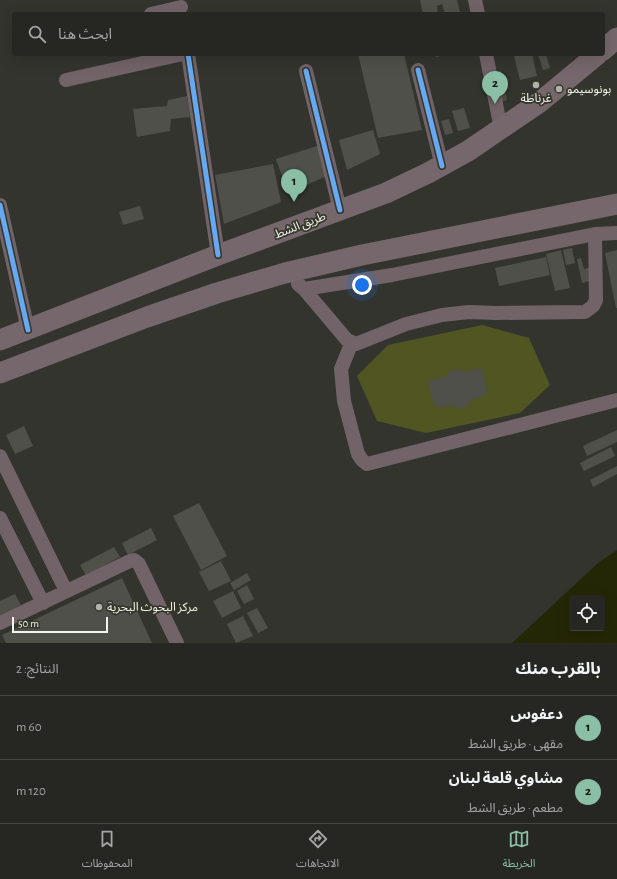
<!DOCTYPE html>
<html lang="ar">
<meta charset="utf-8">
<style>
body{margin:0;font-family:"Alegreya Sans","Noto Sans Arabic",sans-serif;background:#32332f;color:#f1f3f6;direction:rtl}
.controls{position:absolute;right:12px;bottom:12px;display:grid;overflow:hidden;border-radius:4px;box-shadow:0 4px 16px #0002}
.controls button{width:36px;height:36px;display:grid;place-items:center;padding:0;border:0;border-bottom:1px solid #424440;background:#262722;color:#f1f3f6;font:20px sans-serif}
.scale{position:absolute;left:12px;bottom:10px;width:96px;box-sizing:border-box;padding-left:4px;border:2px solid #f3f4ec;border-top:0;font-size:11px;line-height:14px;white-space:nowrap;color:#f3f4ec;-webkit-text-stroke:3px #35372b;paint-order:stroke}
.you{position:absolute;left:362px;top:285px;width:14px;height:14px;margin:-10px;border:3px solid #fff;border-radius:50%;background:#1a73e8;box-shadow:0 0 0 6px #1a73e833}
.badge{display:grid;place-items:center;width:26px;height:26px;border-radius:50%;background:#8abfa5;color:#111;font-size:13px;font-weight:700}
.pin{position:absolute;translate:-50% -33px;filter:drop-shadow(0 1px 2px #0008)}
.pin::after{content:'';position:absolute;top:21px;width:14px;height:12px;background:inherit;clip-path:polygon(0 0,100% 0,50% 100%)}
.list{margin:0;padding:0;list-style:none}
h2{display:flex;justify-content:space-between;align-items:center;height:52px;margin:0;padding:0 16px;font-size:17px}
h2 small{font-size:13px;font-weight:400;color:#a4a5a5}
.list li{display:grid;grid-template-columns:26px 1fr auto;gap:12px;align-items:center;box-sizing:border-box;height:64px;padding:0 16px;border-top:1px solid #424440}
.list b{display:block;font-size:15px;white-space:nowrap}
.list p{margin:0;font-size:13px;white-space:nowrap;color:#a4a5a5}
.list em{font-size:13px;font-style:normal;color:#a4a5a5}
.icon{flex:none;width:22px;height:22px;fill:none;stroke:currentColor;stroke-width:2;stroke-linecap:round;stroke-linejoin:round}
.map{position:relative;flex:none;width:617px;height:643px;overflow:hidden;direction:ltr}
.search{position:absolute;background:#262722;box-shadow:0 4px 16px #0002;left:12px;right:12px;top:12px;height:44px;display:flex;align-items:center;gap:10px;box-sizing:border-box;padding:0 14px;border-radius:4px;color:#a4a5a5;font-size:15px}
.sheet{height:180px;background:#262722}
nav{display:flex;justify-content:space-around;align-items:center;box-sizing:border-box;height:56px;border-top:1px solid #424440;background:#262722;font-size:11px;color:#a4a5a5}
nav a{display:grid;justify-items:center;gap:2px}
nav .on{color:#8abfa5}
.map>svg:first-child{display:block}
.green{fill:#505521}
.water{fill:#242705;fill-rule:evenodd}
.building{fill:#4f504a}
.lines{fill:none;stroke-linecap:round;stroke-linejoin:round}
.minor{stroke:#716368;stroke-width:14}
.highway{stroke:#75676b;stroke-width:21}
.cycleway-casing{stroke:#35372b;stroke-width:8}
.cycleway{stroke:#66a8f1;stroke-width:5}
.poi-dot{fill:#b0b1aa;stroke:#35372b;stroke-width:1.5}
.labels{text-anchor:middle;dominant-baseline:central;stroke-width:3.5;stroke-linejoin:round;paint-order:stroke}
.poi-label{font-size:12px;fill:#f3f4ec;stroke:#35372b;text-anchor:start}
.street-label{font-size:12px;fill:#f3f4ec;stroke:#35372b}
</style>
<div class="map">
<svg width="617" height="643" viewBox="0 0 617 643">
<rect width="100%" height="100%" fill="#33342e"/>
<path class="green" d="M482 325 529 338 550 385 520 413 426 433 377 421 357 376 388 345Z"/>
<path class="water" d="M617 550V643H512L598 563ZM572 598H602V628H572Z"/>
<path class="building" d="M420 0H457L460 13 459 14H445L442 4 437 6 438 14H423Z
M358 54H404L422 130 378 138Z
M435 54H445V55L436 57Z
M521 54H532L537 76 520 80 514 56Z
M538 54H546L550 68 543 70Z
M501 71 507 100 497 103 491 73Z
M187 96 190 117 171 119 170 131 137 137 133 109 167 106 168 100Z
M464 108 470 128 458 131 452 111Z
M449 119 453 133 445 135 441 121Z
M373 130 380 154 347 170 339 140Z
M320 145 329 175 288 193 276 159Z
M273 164 281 202 224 224 215 175Z
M140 206 144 219 123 225 119 212Z
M572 248 575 263 566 265 563 250Z
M561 250 570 288 555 291 546 254Z
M617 250V308H616L605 253Z
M546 257 550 275 499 286 495 268Z
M581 258 584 269 590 267 593 280 582 283 577 259Z
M481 368 488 391 483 396 470 400 471 405 455 409 454 405 441 408 434 404 427 381 447 376 448 372 451 371 459 369 462 370 463 372Z
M24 426 33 446 15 454 6 435Z
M617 430V442L587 456 583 446Z
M611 447 615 456 584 471 580 463Z
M617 466V474L593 487 590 480Z
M199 503 227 556 201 570 173 516Z
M151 528 157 540 128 555 122 543Z
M114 547 120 557 86 575 80 565Z
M221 561 231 581 209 591 199 572Z
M247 573 251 580 234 590 230 583Z
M122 578 152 643H6L2 635Z
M247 585 254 599 244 604 237 591Z
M233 591 241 608 222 618 213 601Z
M15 594 21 605 0 615V601Z
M257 608 268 628 258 633 247 613Z
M243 616 253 636 236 643 227 624Z"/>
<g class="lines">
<path class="minor" d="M475 0 478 14
M151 14 181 7
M188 54 218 255
M486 54 501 129
M418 70 442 166
M306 71 340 210
M66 80 183 54
M0 205 28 330
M298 284 304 289 392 275 595 234 617 233
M304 289 347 340 356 344 406 324 442 315 469 312 497 313 585 312 593 306 596 300 595 234
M352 342 341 369 344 401 358 454 362 460 367 464 617 400
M0 456 66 591
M0 518 43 603
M0 623 130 561 134 560 139 564 177 643"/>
<path class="highway" d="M603 50 617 38
M0 340 218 255 386 193 428 173 468 151 540 102 598 54
M0 373 147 317 217 293 285 273 362 255 617 204"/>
<defs>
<path id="cycleway" d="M188 54 218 255
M418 70 442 166
M306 71 340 210
M0 205 28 330"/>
</defs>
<use href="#cycleway" class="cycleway-casing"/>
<use href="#cycleway" class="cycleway"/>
</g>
<g class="poi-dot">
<circle cx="536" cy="85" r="4"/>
<circle cx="559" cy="89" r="4"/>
<circle cx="99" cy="607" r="4"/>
</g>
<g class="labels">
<g class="poi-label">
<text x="567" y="89">بونوسيمو</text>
<text x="536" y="98" text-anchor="middle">غرناطة</text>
<text x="107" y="607">مركز البحوث البحرية</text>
</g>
<g class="street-label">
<text transform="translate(300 225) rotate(-21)">طريق الشط</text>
</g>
</g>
</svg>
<div class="controls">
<button><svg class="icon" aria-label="locate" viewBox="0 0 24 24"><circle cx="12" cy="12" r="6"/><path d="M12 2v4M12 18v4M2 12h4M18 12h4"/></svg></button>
</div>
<div class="scale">50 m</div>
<div class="you"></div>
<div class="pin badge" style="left:294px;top:202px">1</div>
<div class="pin badge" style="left:495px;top:104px">2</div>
<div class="search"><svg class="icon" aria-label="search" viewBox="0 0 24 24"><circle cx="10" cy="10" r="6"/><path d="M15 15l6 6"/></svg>ابحث هنا</div>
</div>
<section class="sheet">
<h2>بالقرب منك<small>النتائج: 2</small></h2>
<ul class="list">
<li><span class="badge">1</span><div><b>دعفوس</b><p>مقهى · طريق الشط</p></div><em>60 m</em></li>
<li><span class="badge">2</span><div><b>مشاوي قلعة لبنان</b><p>مطعم · طريق الشط</p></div><em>120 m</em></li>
</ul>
</section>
<nav>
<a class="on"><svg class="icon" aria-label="map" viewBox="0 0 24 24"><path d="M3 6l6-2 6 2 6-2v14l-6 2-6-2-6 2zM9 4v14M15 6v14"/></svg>الخريطة</a>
<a><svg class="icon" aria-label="directions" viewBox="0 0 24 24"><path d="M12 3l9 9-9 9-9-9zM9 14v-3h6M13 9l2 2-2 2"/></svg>الاتجاهات</a>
<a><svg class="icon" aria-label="saved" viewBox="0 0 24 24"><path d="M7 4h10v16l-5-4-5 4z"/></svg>المحفوظات</a>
</nav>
